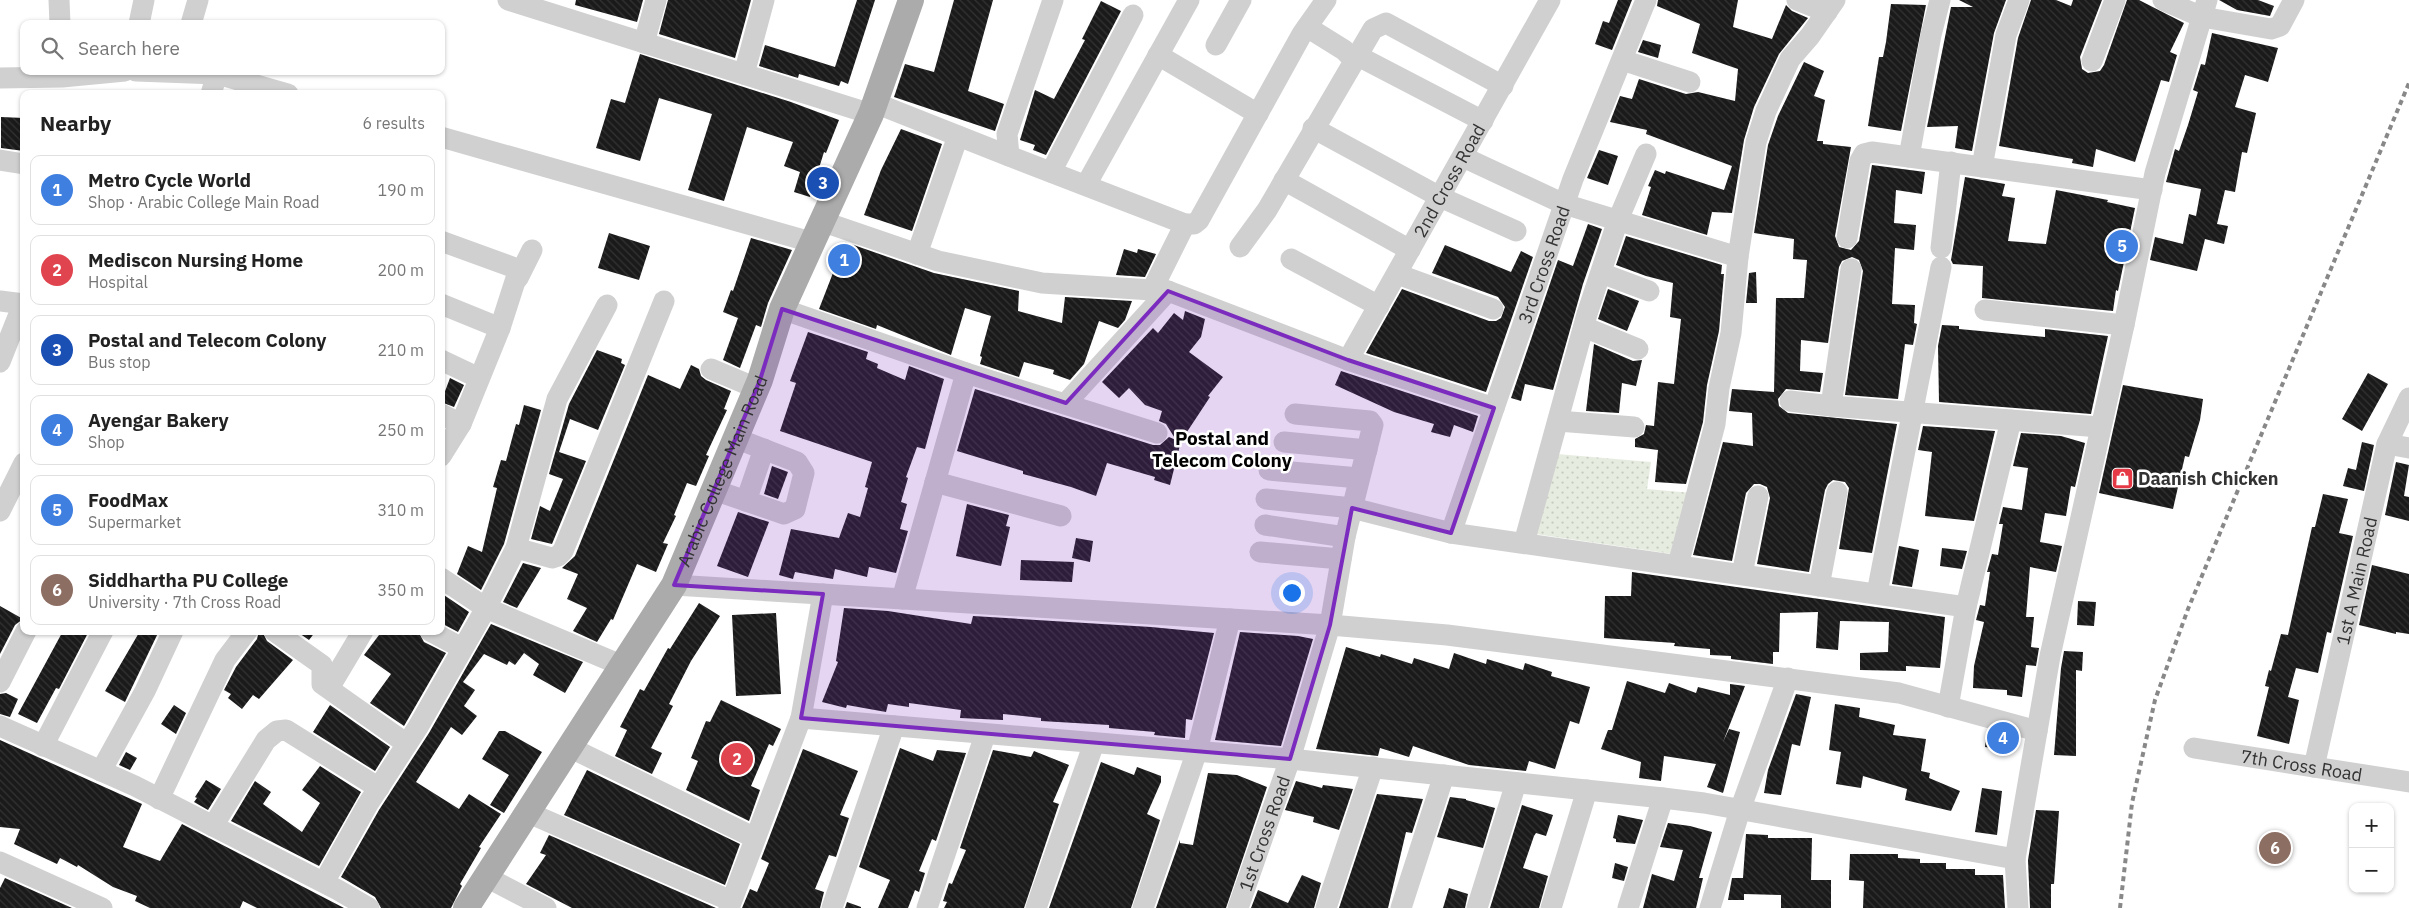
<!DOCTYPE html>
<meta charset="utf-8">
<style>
body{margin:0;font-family:"IBM Plex Sans",sans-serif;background:#f6f6f6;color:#222}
.controls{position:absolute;right:15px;bottom:15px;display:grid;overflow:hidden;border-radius:10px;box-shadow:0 1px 4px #0004}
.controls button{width:45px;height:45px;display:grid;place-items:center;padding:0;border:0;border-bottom:1px solid #e0e0e0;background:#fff;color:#222;font:25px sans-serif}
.you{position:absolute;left:1291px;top:592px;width:18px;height:18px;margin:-12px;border:4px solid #fff;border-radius:50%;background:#1a73e8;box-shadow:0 0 0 8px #1a73e833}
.badge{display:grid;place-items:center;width:32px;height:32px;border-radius:50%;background:#e63946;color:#fff;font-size:16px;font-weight:700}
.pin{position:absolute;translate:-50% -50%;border:2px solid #fff;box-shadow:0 1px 5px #0006}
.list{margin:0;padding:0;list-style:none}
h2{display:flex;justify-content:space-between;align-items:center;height:65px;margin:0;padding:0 20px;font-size:21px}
h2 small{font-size:16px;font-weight:400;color:#767676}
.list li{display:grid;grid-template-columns:32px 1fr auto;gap:15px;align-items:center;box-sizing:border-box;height:70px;margin:0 10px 10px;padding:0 10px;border:1px solid #e0e0e0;border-radius:10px}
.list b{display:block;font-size:19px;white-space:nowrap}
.list p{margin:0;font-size:16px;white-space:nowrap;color:#767676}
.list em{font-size:16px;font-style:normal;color:#767676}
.icon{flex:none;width:28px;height:28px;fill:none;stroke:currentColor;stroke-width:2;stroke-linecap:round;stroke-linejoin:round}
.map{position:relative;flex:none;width:2409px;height:908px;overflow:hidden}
.search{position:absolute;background:#fff;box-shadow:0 1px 4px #0004;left:20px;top:20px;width:425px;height:55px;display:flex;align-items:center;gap:12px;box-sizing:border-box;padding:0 18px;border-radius:10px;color:#767676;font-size:19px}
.panel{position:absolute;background:#fff;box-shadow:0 1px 4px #0004;left:20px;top:90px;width:425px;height:545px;border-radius:10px}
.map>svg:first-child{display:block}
.grass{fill:url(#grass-dots)}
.building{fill:url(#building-back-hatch)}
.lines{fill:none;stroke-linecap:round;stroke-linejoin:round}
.minor{stroke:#d0d0d0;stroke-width:21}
.major{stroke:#ababab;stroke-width:26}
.rail{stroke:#888;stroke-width:4;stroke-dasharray:5 4;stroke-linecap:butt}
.marked{fill:#7b2cbf;fill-opacity:0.2;stroke:#7b2cbf;stroke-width:4;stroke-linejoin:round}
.labels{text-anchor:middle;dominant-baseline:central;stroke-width:5;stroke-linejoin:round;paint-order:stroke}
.street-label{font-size:18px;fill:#333;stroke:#fff}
.poi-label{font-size:18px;font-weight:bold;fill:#333;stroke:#fff;text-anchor:start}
.neighbourhood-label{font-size:19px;font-weight:bold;fill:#000;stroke:#fff}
</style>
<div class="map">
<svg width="2409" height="908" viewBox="0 0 2409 908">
<defs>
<pattern id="grass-dots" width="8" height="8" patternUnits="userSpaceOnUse" patternTransform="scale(1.25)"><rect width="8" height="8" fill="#e6ecdf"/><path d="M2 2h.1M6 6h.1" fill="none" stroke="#c6cbc0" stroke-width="1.8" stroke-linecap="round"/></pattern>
<pattern id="building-back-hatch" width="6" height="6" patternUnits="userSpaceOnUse" patternTransform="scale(1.25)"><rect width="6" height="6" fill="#1a1a1a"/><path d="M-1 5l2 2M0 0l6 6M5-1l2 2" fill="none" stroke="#333"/></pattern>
</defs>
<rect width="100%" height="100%" fill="#fff"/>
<path class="grass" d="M1557 454 1651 462 1647 489 1692 493 1673 554 1535 534Z"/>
<path class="building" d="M576 0H643L637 22 575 5Z
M668 0H751L735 58 659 34Z
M857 0H875L848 84 841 81 839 86 799 74 798 78 759 66 765 45 835 67Z
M954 0H993L968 91 1004 104 995 131 894 97 905 64 934 72Z
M1618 0H1632L1612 50 1595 44 1603 21 1609 23Z
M1658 0H1738L1733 27 1772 39 1786 5 1792 11 1808 18 1779 54 1754 107 1744 140 1732 213 1712 212 1707 235 1642 215 1651 187 1648 186 1655 170 1665 174 1666 171 1724 190 1732 166 1646 134 1647 130 1610 122 1620 96 1632 99 1639 79 1686 94 1698 92 1735 101 1738 69 1692 53 1700 24 1657 6Z
M1959 0H2006L1994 33 1972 151 1955 148 1958 126 1927 127 1951 7H1973Z
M2031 0H2056L2071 6 2073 0H2102L2080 57 2082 69 2088 73 2100 71 2104 65 2127 0H2139L2184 23 2170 52 2177 55 2169 82 2161 80 2135 162 2096 149 2093 167 2072 163 2073 159 1999 146 2018 38Z
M2219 0H2258L2274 6 2270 16 2237 10Z
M1101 1 1121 11 1046 155 1033 150 1035 145 1020 140 1035 90 1054 99 1085 40 1082 39Z
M1891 4 1926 5 1901 131 1868 126 1879 57H1883L1886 42Z
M2212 33 2278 48 2268 82 2245 75 2235 107 2256 113 2247 153 2242 152 2235 192 2225 190 2217 224 2228 226 2224 244 2205 239 2197 271 2150 260 2155 237 2183 244 2189 214 2196 216 2201 189 2166 182 2175 149 2179 151 2188 125 2198 92 2193 90 2201 64 2205 65Z
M1643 40 1661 45 1658 58 1638 52Z
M640 54 791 102 839 120 826 153 824 152 810 197 794 192 800 172 784 166 793 142 747 127 724 201 688 190 712 114 659 98 640 161 596 148 611 99 625 103Z
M1804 62 1824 71 1814 96 1825 100 1817 141H1823V144L1851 147 1835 236 1839 247 1851 250 1859 241 1872 165 1925 172 1922 194 1896 190 1894 223 1916 225 1914 250 1895 248 1892 304 1915 305 1914 323 1917 324 1913 345 1905 344 1898 399 1845 395 1863 271 1859 260 1852 257 1842 261 1839 267 1828 343 1801 340 1800 371 1823 373 1820 392 1786 389 1778 399 1779 406 1788 413 1897 424 1872 553 1839 549 1849 488 1845 482 1833 480 1828 484 1825 490 1809 572 1757 564 1770 498 1767 487 1760 484H1754L1746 493 1732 561 1693 555 1723 442 1753 446 1752 413 1729 411 1732 389 1774 392 1776 298H1804L1807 260 1793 259 1794 239 1754 233 1768 145 1778 116Z
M1 117 24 118V151L1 148Z
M901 129 942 144 912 231 864 215 881 170Z
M1599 150 1618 156 1608 185 1587 178Z
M1965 177 2005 184 2002 196 2015 198 2008 241 2046 244 2056 190 2108 200 2107 202 2135 208 2118 291 2116 290 2113 311 1982 298 1983 266 1953 264 1951 260Z
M1588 224 1602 229 1583 284 1553 390 1525 384 1521 401 1511 398 1558 260 1573 266Z
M609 233 650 246 639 280 598 268Z
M1626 236 1722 265 1721 274H1724L1719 331 1707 385 1703 422 1686 484 1655 482 1658 450 1635 447V439L1644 434 1646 425 1654 426 1658 382 1674 384 1681 319 1670 317 1673 283 1646 276 1616 265Z
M751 238 792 250 768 303 761 327 756 325 740 368 723 360 738 318 723 312 731 290 733 291Z
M845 242 934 273 1019 291 1018 311 1062 323 1065 297 1132 301 1125 320 1118 328 1099 321 1084 364 1070 380 1053 374 1054 370 1024 362 1019 377 980 364 982 357 980 356 991 316 965 308 951 355 877 325 876 329 819 309Z
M1445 245 1511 272 1521 251 1533 257 1486 392 1366 353 1402 289 1489 321H1496L1501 318 1505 307 1498 297 1432 273Z
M1124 249 1137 253 1138 249 1156 254 1145 277 1116 275Z
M1756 272 1757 303H1746L1749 273Z
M1608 289 1639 301 1627 331 1598 319Z
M1185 311 1205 319 1201 337 1189 352 1223 377 1208 396 1210 397 1181 441 1170 485 1154 480 1155 477 1107 463 1096 496 1071 487 1023 474V471L957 451 975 389 1153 445H1160L1169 437 1176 440 1166 424 1159 421 1162 411 1145 405 1129 388 1119 398 1102 382 1153 328 1158 333 1174 313 1183 320Z
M1942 325 1959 326V329L2045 337V329L2108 336 2091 414 1939 402 1938 346Z
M808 332 868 352 866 359 878 364 877 368 905 380 909 366 944 379 925 449 917 447 906 477 908 478 901 502 907 504 900 529 908 531 896 573 869 567 867 577 835 569 833 579 795 572 793 579 779 575 791 529 839 538 848 513 860 517 868 488 865 487 872 462 780 431 796 383 790 381Z
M1594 344 1633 361 1642 360 1636 386 1622 383 1619 413 1586 411Z
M597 350 622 359 621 363 625 365 598 430 570 419 559 452 586 461 552 544 531 539 540 506 550 511 563 479 549 474 569 404Z
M691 365 699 369 701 376 706 380 731 391 724 409 727 410 706 455 709 456 696 486 687 483 674 515 676 516 663 543 668 544 656 572 637 564 613 620 611 619 597 642 573 631 587 608 567 599 578 574 562 568 575 556 648 375 680 389Z
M1341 371 1478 416 1473 432 1454 425 1450 437 1431 432 1434 424 1394 412 1335 385Z
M2368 373 2388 384 2362 431 2342 419Z
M450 378 464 385 454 407 441 402Z
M2123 385 2203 399 2200 420 2189 457 2185 456 2173 509 2099 493Z
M524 405 541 410 504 544 481 590 457 574 468 546 482 552 497 488 493 487 501 460 506 461 516 424 519 425Z
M1923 426 1995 431 1974 521 1925 516 1932 452 1918 450Z
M2021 433 2061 436 2085 443 2075 487 2071 486 2066 516 2045 513 2040 542 2062 546 2056 572 2030 567 2026 617H2034L2031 647 2039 648 2036 666 2026 665 2022 697 2007 695V690L1973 688 1974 666 1984 622 1976 620 1980 605 1985 606 1990 572H1987L1992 554 1998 555 2003 524H1999L2003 507 2022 510 2028 468 2013 466Z
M2362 442 2374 445 2364 491 2343 486 2348 468 2356 470Z
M2396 462 2409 465 2404 496 2409 497V521L2385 515Z
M772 466 788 472 778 499 764 494Z
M2323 494 2348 499 2339 533 2353 536 2331 633 2327 632 2318 673 2296 668 2288 697 2299 700 2289 744 2257 736 2269 687 2265 686 2269 670 2271 671 2281 634 2288 635 2312 527H2315Z
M967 504 1009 515 1006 526 1010 527 1001 566 956 556Z
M738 512 769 522 748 577 717 566Z
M1076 538 1093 541 1090 562 1072 558Z
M1899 546 1919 550 1912 587 1892 584Z
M1942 548 1967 551 1962 569 1940 566Z
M1021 560 1074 562 1072 582 1020 580Z
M523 563 541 568 517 608 503 602Z
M2372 565 2409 574V634L2396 632V634L2359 625Z
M1632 572 1945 617 1940 668 1906 666V671L1860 670V653L1888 652 1889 622 1840 621 1838 650 1816 648 1818 612 1780 613 1779 652H1773V664L1731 659V656L1710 655V649L1674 646 1675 643 1604 638 1605 596H1631Z
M441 593 469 612 458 632 441 623Z
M2078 601 2096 602 2094 626 2077 625Z
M699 603 720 616 691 661 669 704 673 706 651 748 662 753 652 774 615 756 627 730 620 727 640 689 644 691 668 648 670 649Z
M0 606 23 619 15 625 0 654Z
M844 608 888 611 971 624 973 616 1151 627 1214 633 1192 720 1186 719 1185 738 1154 735 1155 732 1109 728V725L1041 721V718L1003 714V720L960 718 961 710 909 703V707L888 704 886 712 847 705 846 708 822 702 838 662 836 661Z
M776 613 781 694 736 696 732 615Z
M491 624 583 662 565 693 533 675 539 664 524 653 515 665 509 661 507 665 484 654 463 682 475 690 464 706 477 716 462 735 451 727 416 782 459 809 469 794 501 814 479 847 481 848 460 884 462 886 451 908H381L375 897 341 877 379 810 429 733Z
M63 631H89L59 689 56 688 37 723 18 714Z
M140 631H159L125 702 105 691Z
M259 631H262L267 641 293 660 259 699 253 695 242 709 228 698 231 694 224 690 236 667 257 639Z
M296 631H316L309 640Z
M382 631H418L424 642 446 653 404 726 370 703 391 674 364 655Z
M1240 632 1298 636 1313 639 1281 746 1215 740Z
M1346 647 1380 657 1381 654 1412 664 1414 658 1449 669 1454 653 1486 664 1487 659 1523 670 1525 663 1552 672 1551 676 1590 687 1579 724 1570 721 1555 769 1529 761 1526 771 1469 765 1413 746 1409 757 1380 748 1378 756 1316 749Z
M2064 651 2083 652 2082 671 2076 670V756L2054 755 2061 668Z
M1627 681 1665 693 1669 683 1696 693 1698 687 1730 695V684L1745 686 1723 742 1729 729 1740 732 1723 793 1707 787 1716 764 1664 756 1661 781 1639 778 1641 762 1601 749 1608 730H1612Z
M6 693 18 699 10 717 0 714V694Z
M1796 694 1811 697 1800 746 1792 744 1781 795 1764 793 1768 770Z
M721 700 781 729 773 746 769 744 751 786 760 790 749 821 686 790 698 761 691 758 706 721 710 722Z
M1835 704 1860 708 1859 717 1895 725 1893 735 1926 739 1921 771 1930 773 1929 778 1960 791 1951 811 1905 800 1907 789 1863 776 1861 788 1836 784 1841 752 1829 750Z
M174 705 186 713 176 734 161 724Z
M330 705 390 747 375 771 313 732Z
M1987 730 2008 736 2006 750 1985 747Z
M499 731H505L542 752 504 813 490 805 509 775 482 759Z
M0 740 142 804 123 847 160 861 182 824 344 908H257L243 901 240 908H150L135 901 137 896 113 887 78 865 77 867 60 858 57 864 14 844 20 829 0 827Z
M900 748 933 761 937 750 966 753 936 841 932 839 919 871 925 873 919 892 915 890 908 908H878L890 880 859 867Z
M803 749 858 771 840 815 849 818 836 857 829 855 815 889 824 892 820 908H742L750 889 757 892 769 863 761 859Z
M993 750 1031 757 1034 751 1069 765 1053 802 1059 804 1024 908H944L947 902 943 901 949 883 952 884 966 850 960 848Z
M126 752 137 758 130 770 119 765Z
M1101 762 1134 775 1137 767 1161 776V782L1147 814 1160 820 1131 908H1049Z
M320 766 361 792 319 866 231 821 255 781 271 792 263 804 302 832 320 803 302 790Z
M587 770 740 844 725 885 564 815Z
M1208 773 1237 775 1267 787 1226 908H1156L1180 840V843L1193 845Z
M206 780 221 789 208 810 194 802 197 798 195 797Z
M1296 781 1322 788 1323 785 1353 789 1339 830 1313 822 1314 817 1285 810Z
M1982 788 2002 791 1997 835 1975 832Z
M1377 794 1423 799 1412 833 1406 832 1388 908H1339Z
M1450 797 1466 799V800L1495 808 1483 848 1437 837Z
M1522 805 1553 815 1546 836 1536 833 1534 836 1523 868 1548 876 1539 908H1490Z
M2036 810 2059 811 2054 884H2051V908H2030L2028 860Z
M1618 815 1643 820 1635 844 1616 842V839L1613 838Z
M1668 823 1690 826 1712 832 1699 878H1703L1696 908H1643L1652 874 1674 881 1683 850 1660 847Z
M1746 834 1768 835V838H1812L1811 880H1831V908H1781V895L1744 894V900H1728L1732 878H1743Z
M549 835 716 908H572L526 884 546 855 540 853Z
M1850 854H1898V858L1920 859V863H1946V869H1975V875H2003L2005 908H1863L1864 881 1849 880Z
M1615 863 1628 867 1624 881 1612 878Z
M1302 875 1321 883 1314 908H1251L1258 890 1288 903Z
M5 878 72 908H0V888Z
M1449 888 1468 894 1465 908H1443Z
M847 902 861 907V908H845Z"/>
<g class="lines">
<g class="minor">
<path d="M59 0 60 24"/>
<path d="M508 0 871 114"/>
<path d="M1797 0 1827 12"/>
<path d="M2163 0 2202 17 2271 29 2280 26 2294 0"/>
<path d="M139 24 144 0"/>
<path d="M191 24 198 0"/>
<path d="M1307 27 1344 50 1355 61"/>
<path d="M644 43 656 0"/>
<path d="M1216 45 1241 0"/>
<path d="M1158 55 1258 114"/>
<path d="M1358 56 1483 121"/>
<path d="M1622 60 1690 82"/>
<path d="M2092 61 2115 0"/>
<path d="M136 71 217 74 288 94"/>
<path d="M744 74 764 0"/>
<path d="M0 78 62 77 125 71"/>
<path d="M211 94 217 74"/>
<path d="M875 103 1009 156 1007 134 1053 0"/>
<path d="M1313 128 1440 197 1516 231"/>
<path d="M441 137 811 242"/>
<path d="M1009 156 1185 224H1194L1199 220 1302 34 1326 0"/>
<path d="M1463 157 1564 204 1738 257"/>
<path d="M1909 157 1931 35 1940 0"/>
<path d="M0 160 24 164"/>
<path d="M1982 167 2006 35 2019 0"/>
<path d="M1051 172 1133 15"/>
<path d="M1284 180 1410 250"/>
<path d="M1086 185 1189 0"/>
<path d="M821 221 938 261 1042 283 1168 291"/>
<path d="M1847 238 1860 161 1864 154 1872 152 2152 190"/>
<path d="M441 241 515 268 518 272 500 328 461 424 441 456"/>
<path d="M1240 247 1267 210 1373 29 1386 23 1503 86"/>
<path d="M1941 248 1951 162"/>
<path d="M917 254 958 136"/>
<path d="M1291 259 1379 306"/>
<path d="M1851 269 1831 406 2100 427"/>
<path d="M1601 273 1649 291"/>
<path d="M1397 274 1493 309"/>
<path d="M518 278 532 250"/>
<path d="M1152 290 1185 224"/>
<path d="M0 301 24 304"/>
<path d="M441 304 500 328"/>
<path d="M782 309 966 373"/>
<path d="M1985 310 2124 325"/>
<path d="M1584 327 1638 349"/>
<path d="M441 360 479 378"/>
<path id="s1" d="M1348 360 1550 0"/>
<path d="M0 362 23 304"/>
<path d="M711 369 756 388"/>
<path d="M1790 401 1831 406"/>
<path d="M1066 403 1168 291 1348 360 1494 408"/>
<path d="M441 414 461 424"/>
<path d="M1558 421 1634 427"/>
<path d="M1284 442 1367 450"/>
<path d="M2387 444 2409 448"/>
<path d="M1269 470 1359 478"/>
<path d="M935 482 1061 516"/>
<path d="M714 490 784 514 795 509 804 473 797 462 735 438"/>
<path d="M1266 499 1352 508 1451 533 1966 607 1948 707"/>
<path d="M746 501 764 449"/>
<path d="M0 511 24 463"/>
<path d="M1265 525 1345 537"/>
<path id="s2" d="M1451 533 1573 179 1646 0"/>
<path d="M1524 543 1587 314 1618 220 1646 154"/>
<path d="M516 548 552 558 558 556 563 551 664 301"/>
<path d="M1260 552 1341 559"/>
<path d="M1678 565 1715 424 1719 388 1731 333 1738 257 1756 142 1766 111 1790 59 1810 36 1835 0"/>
<path d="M1742 574 1758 496"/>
<path d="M441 578 486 608 623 666"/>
<path d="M674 585 1330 625 1447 635 1899 693 2037 731"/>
<path d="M1819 586 1837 492"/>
<path d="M1877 593 1941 267"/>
<path d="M823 594 801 718 1290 759 1663 798 1704 803 2015 859"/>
<path d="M902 599 966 373 1157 433"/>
<path d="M1966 607 2011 420"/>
<path d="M274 631 322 665V684L407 744"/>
<path d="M430 631 462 648"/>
<path d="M0 682 26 631"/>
<path d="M329 688 363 631"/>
<path d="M0 726 135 786 338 890 369 908"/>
<path d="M43 746 103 631"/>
<path d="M571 748 755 838"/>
<path id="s3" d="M2194 748 2409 782"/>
<path id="s4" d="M2314 767 2387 444 2409 398"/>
<path d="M101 771 145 691 173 631"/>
<path d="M159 799 225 660 247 631"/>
<path d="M529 813 731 901"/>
<path d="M213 826 266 740 277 731 286 730 379 788"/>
<path d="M0 862 102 908"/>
<path d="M486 877 546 908"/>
<path d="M324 882 368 804 418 727 486 608 516 548 557 399 607 305"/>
<path d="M729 908 801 718"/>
<path d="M832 908 894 726"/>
<path d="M927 908 985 735"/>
<path d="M1036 908 1094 743"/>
<path d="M1143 908 1197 751 1230 619"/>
<path id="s5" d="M1238 908 1290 759 1330 625 1345 537 1373 425 1370 421 1295 414"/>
<path d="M1326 908 1373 767"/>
<path d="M1401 908 1444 775"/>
<path d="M1477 908 1516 783"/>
<path d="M1551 908 1587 790"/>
<path d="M1628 908 1663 798"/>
<path d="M1710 908 1740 810 1788 678"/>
<path d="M2018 908 2015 859 2050 656 2124 325 2155 173 2207 0"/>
</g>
<path class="major" id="s6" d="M466 908 674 585 760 380 782 309 871 114 911 0"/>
<path class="rail" d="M2120 908 2132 803 2155 700 2188 609 2409 83"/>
</g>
<path class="marked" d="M1168 291 1348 360 1494 408 1451 533 1352 508 1330 625 1290 759 801 718 823 594 674 585 760 380 782 309 1066 403Z"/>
<defs>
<symbol id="shop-square" viewBox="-11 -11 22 22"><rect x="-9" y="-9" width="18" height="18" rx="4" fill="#e63946" stroke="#fff"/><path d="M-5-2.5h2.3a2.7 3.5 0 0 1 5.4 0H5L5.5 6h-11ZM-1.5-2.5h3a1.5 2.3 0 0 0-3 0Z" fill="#fff"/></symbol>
</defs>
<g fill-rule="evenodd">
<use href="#shop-square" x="2110" y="466" width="25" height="25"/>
</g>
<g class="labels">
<g class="street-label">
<text stroke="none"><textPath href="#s1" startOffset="206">2nd Cross Road</textPath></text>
<text stroke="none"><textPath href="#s2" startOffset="284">3rd Cross Road</textPath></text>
<text stroke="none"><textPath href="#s6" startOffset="508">Arabic College Main Road</textPath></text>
<text stroke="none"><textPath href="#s4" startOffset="191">1st A Main Road</textPath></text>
<text stroke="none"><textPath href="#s3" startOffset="109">7th Cross Road</textPath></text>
<text stroke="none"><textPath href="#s5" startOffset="79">1st Cross Road</textPath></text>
</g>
<g class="poi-label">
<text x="2138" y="478">Daanish Chicken</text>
</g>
<g class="neighbourhood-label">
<text x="1222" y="438">Postal and<tspan x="1222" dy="22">Telecom Colony</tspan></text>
</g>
</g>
</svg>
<div class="controls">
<button>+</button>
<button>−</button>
</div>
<div class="you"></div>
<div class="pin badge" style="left:844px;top:260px;background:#3f7fe0">1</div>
<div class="pin badge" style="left:737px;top:759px;background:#e0444e">2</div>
<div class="pin badge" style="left:823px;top:183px;background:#1a4fb4">3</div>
<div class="pin badge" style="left:2003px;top:738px;background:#3f7fe0">4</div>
<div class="pin badge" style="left:2122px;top:246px;background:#3f7fe0">5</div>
<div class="pin badge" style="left:2275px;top:848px;background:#8d6e63">6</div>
<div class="search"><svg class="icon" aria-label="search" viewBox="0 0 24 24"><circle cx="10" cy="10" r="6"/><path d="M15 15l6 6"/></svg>Search here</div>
<section class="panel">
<h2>Nearby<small>6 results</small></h2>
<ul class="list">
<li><span class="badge" style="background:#3f7fe0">1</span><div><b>Metro Cycle World</b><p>Shop · Arabic College Main Road</p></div><em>190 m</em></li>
<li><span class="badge" style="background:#e0444e">2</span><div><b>Mediscon Nursing Home</b><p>Hospital</p></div><em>200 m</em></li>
<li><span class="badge" style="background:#1a4fb4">3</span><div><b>Postal and Telecom Colony</b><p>Bus stop</p></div><em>210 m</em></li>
<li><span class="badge" style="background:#3f7fe0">4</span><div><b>Ayengar Bakery</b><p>Shop</p></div><em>250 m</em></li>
<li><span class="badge" style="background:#3f7fe0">5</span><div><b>FoodMax</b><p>Supermarket</p></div><em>310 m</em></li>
<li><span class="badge" style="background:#8d6e63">6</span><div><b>Siddhartha PU College</b><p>University · 7th Cross Road</p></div><em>350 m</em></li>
</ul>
</section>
</div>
